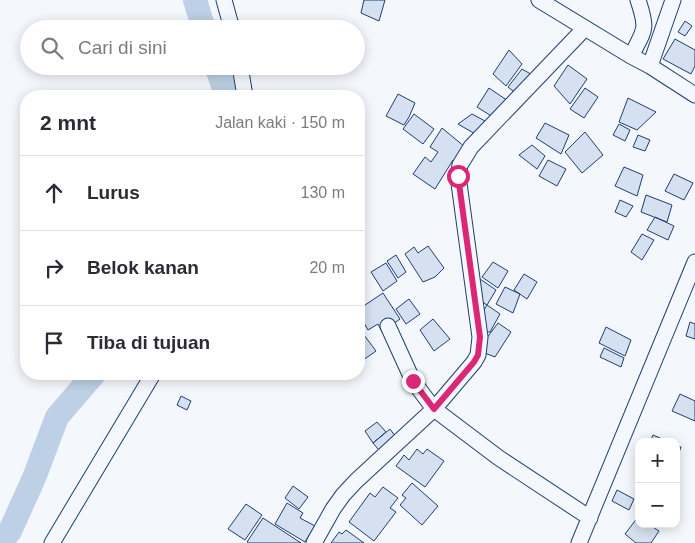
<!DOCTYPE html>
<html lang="id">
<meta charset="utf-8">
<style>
body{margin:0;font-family:Arial,sans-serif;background:#f2f2f3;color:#2b2b33}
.controls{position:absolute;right:15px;bottom:15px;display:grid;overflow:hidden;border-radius:10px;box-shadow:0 2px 12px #0003}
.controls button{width:45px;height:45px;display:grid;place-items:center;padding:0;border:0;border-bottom:1px solid #e1e1e2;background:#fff;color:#2b2b33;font:25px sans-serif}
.stop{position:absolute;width:15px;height:15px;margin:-11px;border:4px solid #db2777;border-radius:50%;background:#fff}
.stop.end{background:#db2777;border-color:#fff;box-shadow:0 1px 5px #0008}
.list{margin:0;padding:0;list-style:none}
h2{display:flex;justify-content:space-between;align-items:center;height:65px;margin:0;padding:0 20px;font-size:21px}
h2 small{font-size:16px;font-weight:400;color:#7c7c81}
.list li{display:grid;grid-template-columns:32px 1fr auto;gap:15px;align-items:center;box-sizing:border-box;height:75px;padding:0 20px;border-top:1px solid #e1e1e2}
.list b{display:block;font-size:19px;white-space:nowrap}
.list em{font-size:16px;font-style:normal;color:#7c7c81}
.icon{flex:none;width:28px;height:28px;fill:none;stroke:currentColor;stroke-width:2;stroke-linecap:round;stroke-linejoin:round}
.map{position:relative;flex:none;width:695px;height:543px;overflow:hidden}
.search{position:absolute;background:#fff;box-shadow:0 2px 12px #0003;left:20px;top:20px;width:345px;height:55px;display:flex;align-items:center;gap:12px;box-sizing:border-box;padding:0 18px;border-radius:28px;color:#7c7c81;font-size:19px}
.panel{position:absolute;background:#fff;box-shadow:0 2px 12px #0003;left:20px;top:90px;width:345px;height:290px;border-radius:20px}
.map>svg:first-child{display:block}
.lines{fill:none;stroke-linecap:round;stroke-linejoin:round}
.river{stroke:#bed0e5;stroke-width:24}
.building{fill:#d5e0f0;stroke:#1d3f73}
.minor-casing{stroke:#1d3f73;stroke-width:17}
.minor{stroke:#f4f7fb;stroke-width:15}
.route{stroke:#db2777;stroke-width:6}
</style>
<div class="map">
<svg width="695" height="543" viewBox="0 0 695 543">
<rect width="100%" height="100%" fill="#f4f7fb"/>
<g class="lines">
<path class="river" d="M195 0 204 29
M216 66 223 85 224 96
M1 543 10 531 34 478 57 417 94 374"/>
</g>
<path class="building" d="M364 0H385L379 21 361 13Z
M685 21 692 26 685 36 678 32Z
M675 39 695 50V66L691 74 663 59Z
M509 50 522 64 506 86 493 74Z
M568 65 587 79 570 104 554 86Z
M522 69 534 76 518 95 508 87Z
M489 88 511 103 496 119 477 107Z
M585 88 598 97 584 118 570 109Z
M398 94 415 103 409 117 404 125 386 116Z
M628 98 656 112 637 130 619 122Z
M414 114 434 129 423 144 403 129Z
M472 114 485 121 477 135 458 124Z
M545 123 569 135 561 154 536 138Z
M619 124 630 130 625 141 613 135Z
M442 128 465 147 455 162 453 160 435 189 413 174 425 157 431 162 438 152 430 147Z
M585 132 603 155 582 173 565 152Z
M638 135 650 140 645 151 633 147Z
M532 145 545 156 537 169 519 155Z
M548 160 566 169 557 186 539 176Z
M624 167 643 175 637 196 615 186Z
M674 174 693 183 684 200 665 191Z
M646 195 672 205 667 222 641 212Z
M620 200 633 206 626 217 615 212Z
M655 217 674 226 668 240 647 230Z
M642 234 654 240 642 260 631 252Z
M428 246 444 268 435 277 423 282 405 254 414 247 418 253Z
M396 255 406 272 398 278 387 261Z
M493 262 508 271 498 288 482 277Z
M386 263 397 281 383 291 371 272Z
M524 274 537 282 527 299 514 290Z
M480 279 496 290 487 305 476 298 475 287Z
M505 287 520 294 513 313 496 304Z
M383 293 400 319 382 332 378 324 368 330 359 314V309Z
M409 299 420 314 406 324 396 309Z
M487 305 500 314 490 332H482L479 318Z
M433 319 450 339 434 351 420 330Z
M690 322 695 324V339L686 336Z
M498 323 511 332 495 357 482 352 483 343Z
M606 327 631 340 625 356 599 343Z
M361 331 376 351 359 363V332Z
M604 348 624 358 621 367 600 357Z
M680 394 695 401V421L672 411Z
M181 396 191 401 187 410 177 405Z
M377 422 386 432 373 443 365 431Z
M390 429 398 440 383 455 373 443Z
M653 435 669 442H650Z
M676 445 681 447 677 458H676Z
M417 449 423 454 427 449 444 461 425 487 396 466 404 455 409 460Z
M412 483 438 506 422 525 400 505 406 498 402 495Z
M293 486 308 497 299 509 285 498Z
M383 487 398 498 390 508 396 512 374 541 349 522 370 493 375 497Z
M617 490 634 499 629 510 612 501Z
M287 503 303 513 300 518 315 526 305 542 275 524Z
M246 504 262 515 245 540 228 529Z
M638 517 639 524H648L659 531 651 543H636L625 534Z
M263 518 301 543H249L247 542Z
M346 530 364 543H331L339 532 342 534Z"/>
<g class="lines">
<defs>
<path id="minor" d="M224 0 232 29
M539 0 631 56 650 66 695 95
M631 56C645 29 648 30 638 0
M240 66 245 96
M650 66 673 0
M388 326 413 381 434 409 499 458 590 518
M52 543 153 374
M314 543 333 509 343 495 356 481 434 409 474 362 478 355 480 337 458 176 460 165 471 147 585 28
M579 543 695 262"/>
</defs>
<use href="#minor" class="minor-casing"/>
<use href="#minor" class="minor"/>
</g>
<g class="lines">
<path class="route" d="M413 381 434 409 474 362 478 355 480 337 458 176"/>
</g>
</svg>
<div class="controls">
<button>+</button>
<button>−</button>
</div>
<div class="stop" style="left:458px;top:176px"></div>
<div class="stop end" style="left:413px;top:381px"></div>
<div class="search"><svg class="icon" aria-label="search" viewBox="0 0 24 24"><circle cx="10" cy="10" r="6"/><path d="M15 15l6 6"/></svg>Cari di sini</div>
<section class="panel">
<h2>2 mnt<small>Jalan kaki · 150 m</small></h2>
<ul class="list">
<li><svg class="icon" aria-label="ahead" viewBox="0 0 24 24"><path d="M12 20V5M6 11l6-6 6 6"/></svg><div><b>Lurus</b></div><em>130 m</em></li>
<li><svg class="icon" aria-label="right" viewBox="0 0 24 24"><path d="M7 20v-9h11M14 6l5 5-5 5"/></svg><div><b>Belok kanan</b></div><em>20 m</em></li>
<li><svg class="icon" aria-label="arrive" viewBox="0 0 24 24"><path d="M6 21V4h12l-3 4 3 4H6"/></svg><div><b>Tiba di tujuan</b></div></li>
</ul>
</section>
</div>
